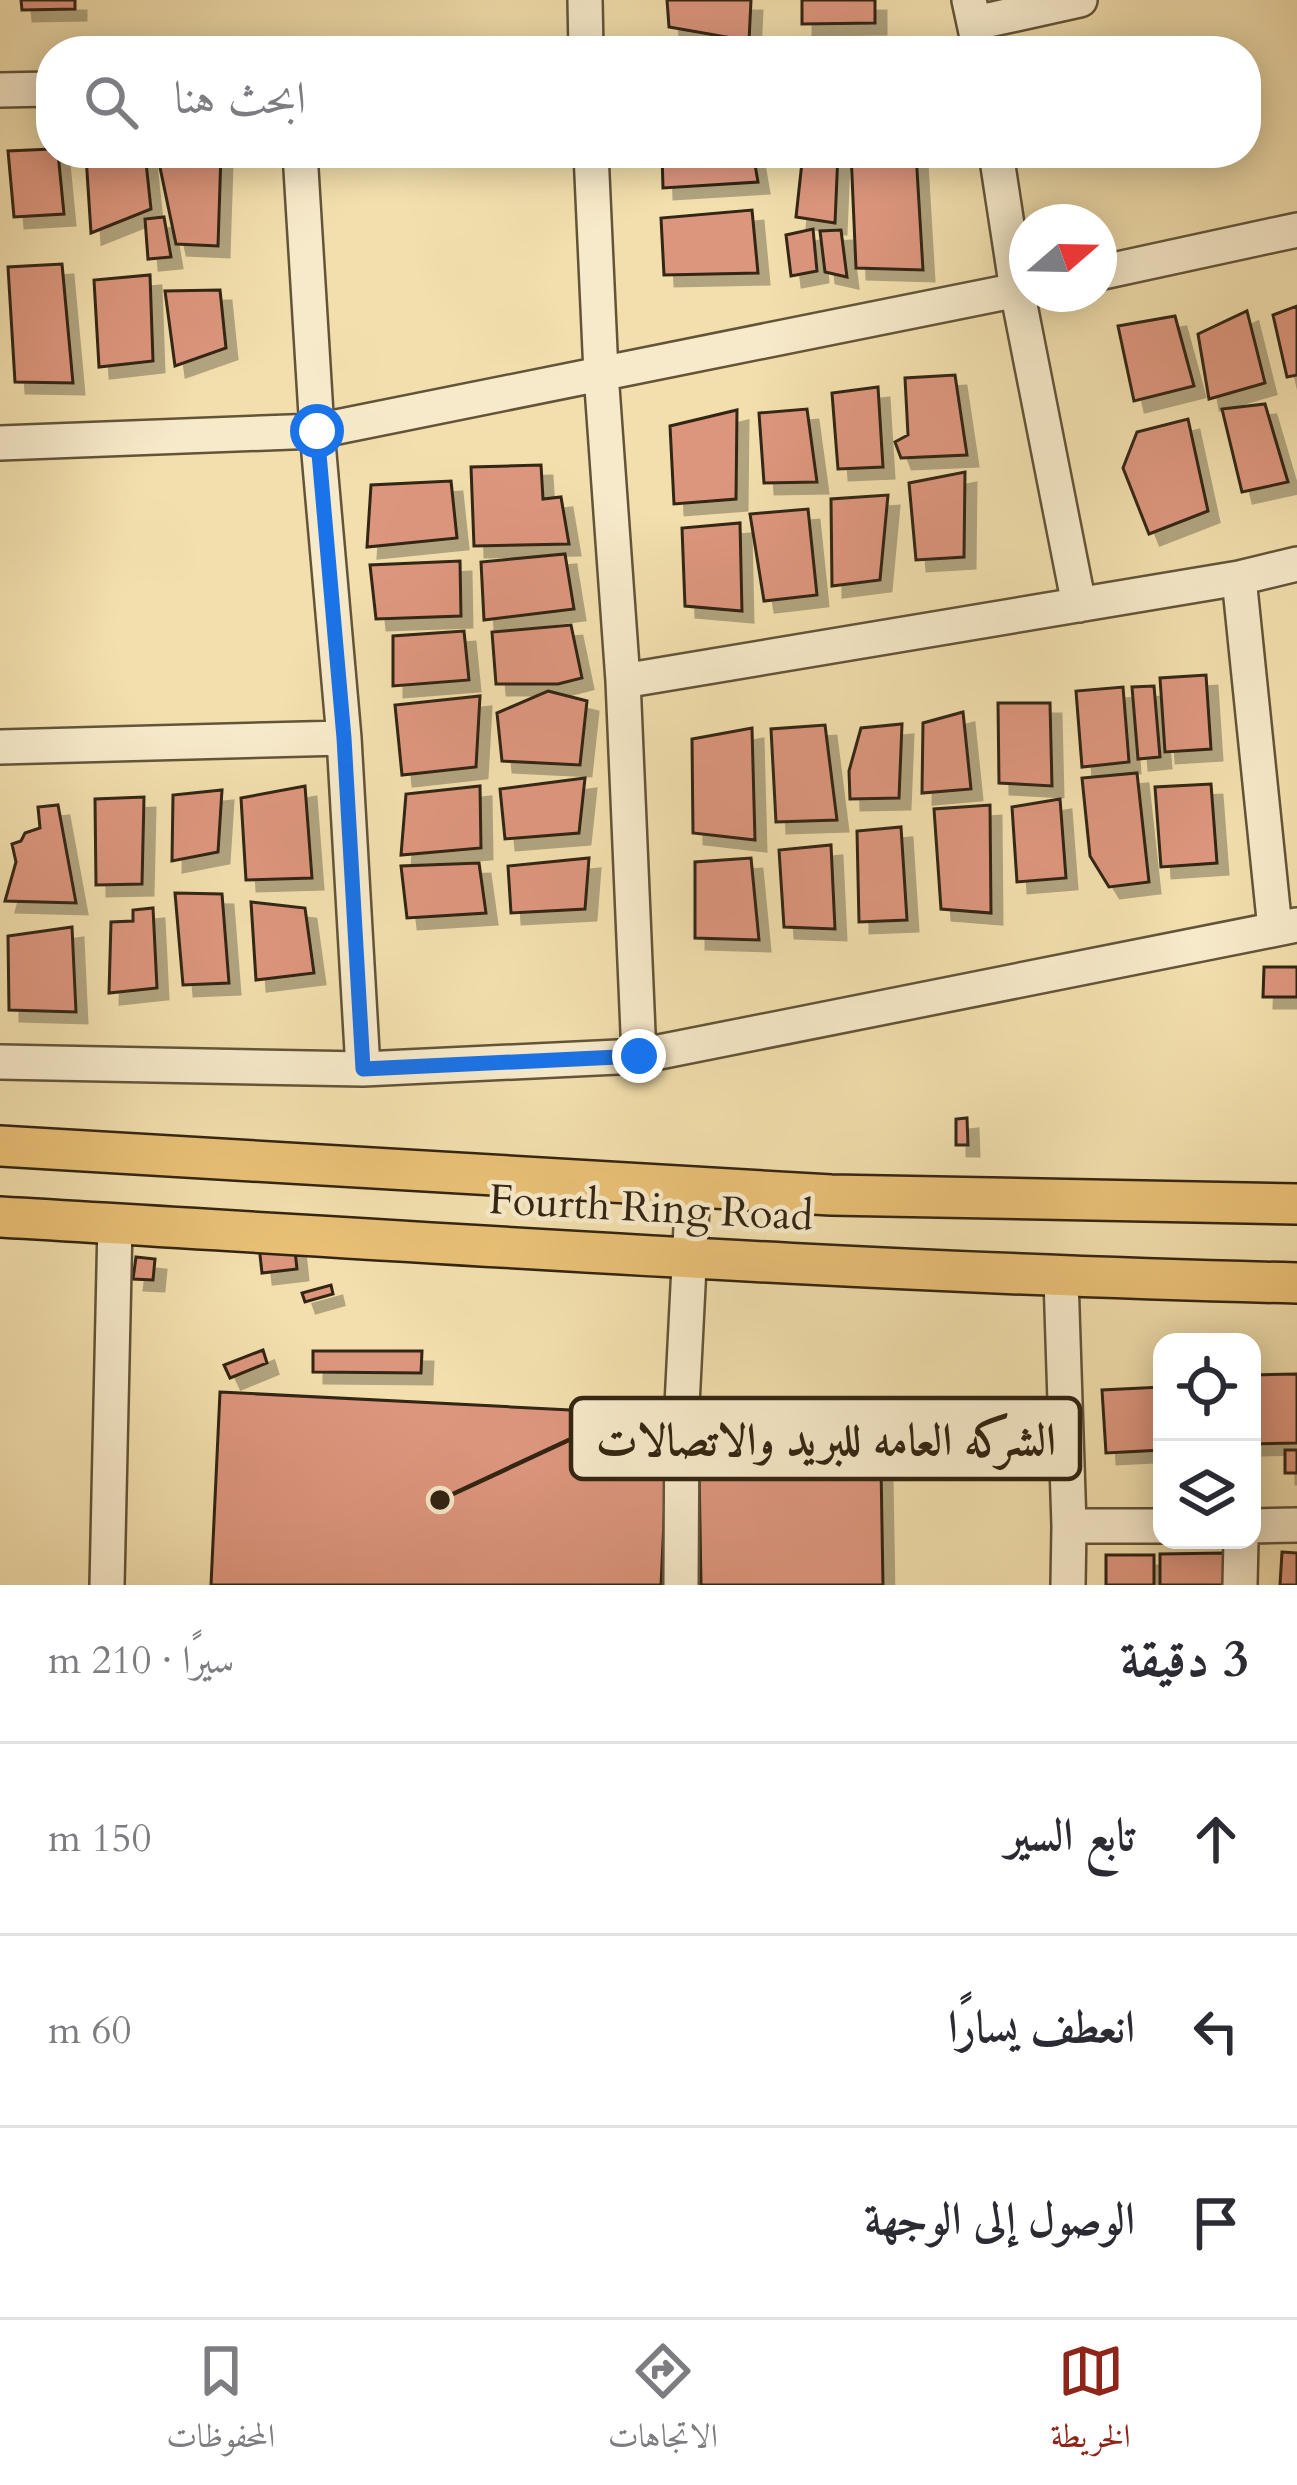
<!DOCTYPE html>
<html lang="ar">
<meta charset="utf-8">
<style>
body{margin:0;font-family:Cardo,Amiri,serif;background:#f2f2f3;color:#2b2b33;direction:rtl}
.controls{position:absolute;right:36px;bottom:36px;display:grid;overflow:hidden;border-radius:24px;box-shadow:0 6px 30px #0003}
.controls button{width:108px;height:108px;display:grid;place-items:center;padding:0;border:0;border-bottom:3px solid #e1e1e2;background:#fff;color:#2b2b33;font:60px sans-serif}
.compass{position:absolute;left:1009px;top:204px;width:108px;height:108px;border-radius:50%;background:#fff;box-shadow:0 6px 30px #0003;rotate:70deg}
.stop{position:absolute;width:36px;height:36px;margin:-27px;border:9px solid #1a73e8;border-radius:50%;background:#fff}
.stop.end{background:#1a73e8;border-color:#fff;box-shadow:0 3px 12px #0008}
.list{margin:0;padding:0;list-style:none}
h2{display:flex;justify-content:space-between;align-items:center;height:156px;margin:0;padding:0 48px;font-size:51px}
h2 small{font-size:39px;font-weight:400;color:#7c7c81}
.list li{display:grid;grid-template-columns:78px 1fr auto;gap:36px;align-items:center;box-sizing:border-box;height:192px;padding:0 48px;border-top:3px solid #e1e1e2}
.list b{display:block;font-size:45px;white-space:nowrap}
.list em{font-size:39px;font-style:normal;color:#7c7c81}
.icon{flex:none;width:66px;height:66px;fill:none;stroke:currentColor;stroke-width:2;stroke-linecap:round;stroke-linejoin:round}
.map{position:relative;flex:none;width:1297px;height:1585px;overflow:hidden;direction:ltr}
.search{position:absolute;background:#fff;box-shadow:0 6px 30px #0003;left:36px;right:36px;top:36px;height:132px;display:flex;align-items:center;gap:30px;box-sizing:border-box;padding:0 42px;border-radius:48px;color:#7c7c81;font-size:45px}
.sheet{height:732px;background:#fff}
nav{display:flex;justify-content:space-around;align-items:center;box-sizing:border-box;height:168px;border-top:3px solid #e1e1e2;background:#fff;font-size:33px;color:#7c7c81}
nav a{display:grid;justify-items:center;gap:6px}
nav .on{color:#8f2418}
.map>svg:first-child{display:block}
.building{fill:#dd967e;stroke:#332512;stroke-width:3;filter:url(#shadow)}
.lines{fill:none;stroke-linecap:round;stroke-linejoin:round}
.minor-casing{stroke:#635439;stroke-width:38}
.major-casing{stroke:#332512;stroke-width:44}
.minor{stroke:#f7eaca;stroke-width:33}
.major{stroke:#e9c076;stroke-width:39}
.route{stroke:#1a73e8;stroke-width:15}
.labels{text-anchor:middle;dominant-baseline:central;stroke-width:9;stroke-linejoin:round;paint-order:stroke}
.street-label{font-size:42px;fill:#332512;stroke:#f7eaca}
.leader{fill:none;stroke:#332512;stroke-width:4.5}
.callout-dot{fill:#332512;stroke:#f7eaca;stroke-width:4.5}
.callout{fill:#f7eaca;stroke:#332512;stroke-width:4.5}
.callout-label{font-size:45px;text-anchor:middle;font-weight:bold;fill:#332512}
</style>
<div class="map">
<svg width="1297" height="1585" viewBox="0 0 1297 1585">
<defs>
<filter id="shadow"><feDropShadow dx="11" dy="11" stdDeviation="0" flood-color="#0004"/></filter>
</defs>
<rect width="100%" height="100%" fill="#f2dfad"/>
<filter id="stains"><feTurbulence type="fractalNoise" baseFrequency=".00167" numOctaves="4"/><feColorMatrix values="0 0 0 0 .2 0 0 0 0 .09 0 0 0 0 .02 0 0 0 .5 -.17"/></filter>
<radialGradient id="worn" r=".72"><stop offset=".6" stop-color="#630" stop-opacity="0"/><stop offset="1" stop-color="#630" stop-opacity=".3"/></radialGradient>
<path class="building" d="M21 0H75V9L22 10Z
M667 0H751L749 41 669 27Z
M802 0H875V23L802 24Z
M51 149V153H58L64 214 14 217 8 151Z
M95 153H145L151 209 91 233 86 156Z
M157 153H221L218 246 176 244Z
M662 153H753L758 182 663 188Z
M803 153H838L835 223 796 217Z
M851 153H916L923 270 856 268Z
M752 210 758 273 664 275 661 218Z
M164 217 171 257 148 259 145 219Z
M813 229 817 271 791 276 786 235Z
M841 230 847 277 825 272 820 231Z
M62 264 73 383 15 382 8 267Z
M150 275 153 361 99 367 94 280Z
M220 290 226 348 175 366 165 291Z
M1297 306V375L1287 377 1273 315Z
M1247 311 1265 383 1209 399 1198 334Z
M1175 316 1194 386 1134 401 1118 326Z
M955 375 967 455 901 458 895 442 908 435 905 378Z
M878 387 883 467 838 469 832 393Z
M1265 404 1288 482 1242 492 1222 409Z
M807 409 817 482 764 483 759 413Z
M737 410 736 499 674 504 670 426Z
M1188 419 1208 511 1149 534 1123 468 1137 432Z
M541 465 543 499 561 497 569 544 474 546 471 467Z
M965 472 964 557 916 560 909 483Z
M451 481 457 538 367 547 371 485Z
M888 495 880 580 832 586 831 499Z
M808 509 817 595 764 601 750 514Z
M740 523 742 611 685 606 682 528Z
M565 554 574 609 484 620 481 562Z
M460 561 461 616 376 619 370 565Z
M571 625 582 678 558 684H496L492 632Z
M464 631 469 680 393 686V636Z
M1206 675 1211 749 1165 752 1160 678Z
M1154 686 1160 757 1138 759 1132 687Z
M1123 687 1129 762 1082 767 1076 691Z
M548 691 587 701 580 765 502 761 497 713Z
M480 696 476 767 402 775 395 705Z
M998 703H1050L1052 786 999 783Z
M963 712 971 789 922 793 923 723Z
M902 724 899 798 850 799 849 771 861 728Z
M825 725 837 820 776 822 771 729Z
M752 728 755 840 693 833 692 739Z
M1137 773 1149 882 1109 887 1090 856 1082 778Z
M585 778 579 833 505 839 500 789Z
M1211 784 1217 863 1161 867 1155 787Z
M305 786 312 878 246 880 241 798Z
M480 786 481 848 401 855 406 794Z
M222 790 218 852 172 861 173 795Z
M144 797 142 884 96 885 95 799Z
M1060 799 1066 878 1017 882 1012 807Z
M58 805 76 903 5 901 16 862 12 844 21 841 25 833 40 828 38 807Z
M990 805 991 913 941 909 934 809Z
M901 827 907 920 859 922 857 831Z
M831 845 835 929 784 927 779 850Z
M589 858 585 909 511 913 508 866Z
M751 858 759 940 695 938V862Z
M479 863 486 913 407 918 401 866Z
M175 893 222 894 229 983 183 985Z
M251 902 305 908 314 973 256 980Z
M153 908 157 988 109 993 111 922 133 921V910Z
M72 927 76 1012 9 1010 8 936Z
M1264 967H1297V997H1263Z
M967 1118 968 1145H956V1119Z
M294 1242 297 1269 262 1273 259 1246Z
M136 1257 155 1259 153 1280 133 1279Z
M331 1285 333 1294 305 1302 302 1293Z
M263 1350 267 1363 230 1378 224 1365Z
M313 1351H422L421 1373 313 1372Z
M1297 1374V1443L1252 1444V1375Z
M1162 1387V1450L1106 1453 1102 1390Z
M220 1392 669 1415 661 1585H211Z
M880 1407 883 1585H701L698 1410Z
M1285 1450H1297V1473H1285Z
M1282 1552 1297 1553V1585H1280Z
M1225 1553V1585H1160V1554Z
M1106 1555H1154V1585H1106Z"/>
<g class="lines">
<defs>
<path id="minor" d="M585 0 586 51
M969 0 980 51
M975 23 1080 0
M0 90 51 89
M300 153 317 431 344 738 363 1069
M591 153 601 373 623 681 639 1056
M996 153 1017 290 1079 605
M1099 273 1297 230
M0 443 317 431 1027 288
M1239 578 1275 929
M623 681 1239 578 1297 564
M0 747 344 738
M0 1062 363 1069 639 1056 1297 925
M1061 1278 1069 1526 1068 1585
M1069 1526H1162
M1252 1526 1297 1525
M107 1585 115 1224
M681 1585 682 1405 693 1187
M1240 1585 1241 1540"/>
<path id="major" d="M0 1146 831 1195 1297 1204
M0 1217C432 1242 864 1273 1297 1283"/>
</defs>
<use href="#minor" class="minor-casing"/>
<use href="#major" class="major-casing"/>
<use href="#minor" class="minor"/>
<use href="#major" class="major"/>
</g>
<g class="lines">
<path class="route" d="M317 431 344 738 363 1069 639 1056"/>
</g>
<g class="labels">
<g class="street-label">
<text transform="translate(651 1208) rotate(3)">Fourth Ring Road</text>
</g>
</g>
<path class="leader" d="M440 1500L571 1439"/>
<circle class="callout-dot" cx="440" cy="1500" r="12"/>
<rect class="callout" x="571" y="1398" width="509" height="81" rx="12"/>
<g class="callout-label">
<text x="826" y="1455">الشركه العامه للبريد والاتصالات</text>
</g>
<rect width="100%" height="100%" filter="url(#stains)"/>
<rect width="100%" height="100%" fill="url(#worn)"/>
</svg>
<div class="controls">
<button><svg class="icon" aria-label="locate" viewBox="0 0 24 24"><circle cx="12" cy="12" r="6"/><path d="M12 2v4M12 18v4M2 12h4M18 12h4"/></svg></button>
<button><svg class="icon" aria-label="layers" viewBox="0 0 24 24"><path d="M12 4l9 5-9 5-9-5zM3 14l9 5 9-5"/></svg></button>
</div>
<svg class="compass" viewBox="-18 -18 36 36"><path d="M0-13l5 13h-10z" fill="#e53935"/><path d="M0 13l5-13h-10z" fill="#7c7c81"/></svg>
<div class="stop" style="left:317px;top:431px"></div>
<div class="stop end" style="left:639px;top:1056px"></div>
<div class="search"><svg class="icon" aria-label="search" viewBox="0 0 24 24"><circle cx="10" cy="10" r="6"/><path d="M15 15l6 6"/></svg>ابحث هنا</div>
</div>
<section class="sheet">
<h2>3 دقيقة<small>سيرًا · 210 m</small></h2>
<ul class="list">
<li><svg class="icon" aria-label="ahead" viewBox="0 0 24 24"><path d="M12 20V5M6 11l6-6 6 6"/></svg><div><b>تابع السير</b></div><em>150 m</em></li>
<li><svg class="icon" aria-label="left" viewBox="0 0 24 24"><path d="M17 20v-9H6M10 6l-5 5 5 5"/></svg><div><b>انعطف يسارًا</b></div><em>60 m</em></li>
<li><svg class="icon" aria-label="arrive" viewBox="0 0 24 24"><path d="M6 21V4h12l-3 4 3 4H6"/></svg><div><b>الوصول إلى الوجهة</b></div></li>
</ul>
</section>
<nav>
<a class="on"><svg class="icon" aria-label="map" viewBox="0 0 24 24"><path d="M3 6l6-2 6 2 6-2v14l-6 2-6-2-6 2zM9 4v14M15 6v14"/></svg>الخريطة</a>
<a><svg class="icon" aria-label="directions" viewBox="0 0 24 24"><path d="M12 3l9 9-9 9-9-9zM9 14v-3h6M13 9l2 2-2 2"/></svg>الاتجاهات</a>
<a><svg class="icon" aria-label="saved" viewBox="0 0 24 24"><path d="M7 4h10v16l-5-4-5 4z"/></svg>المحفوظات</a>
</nav>
